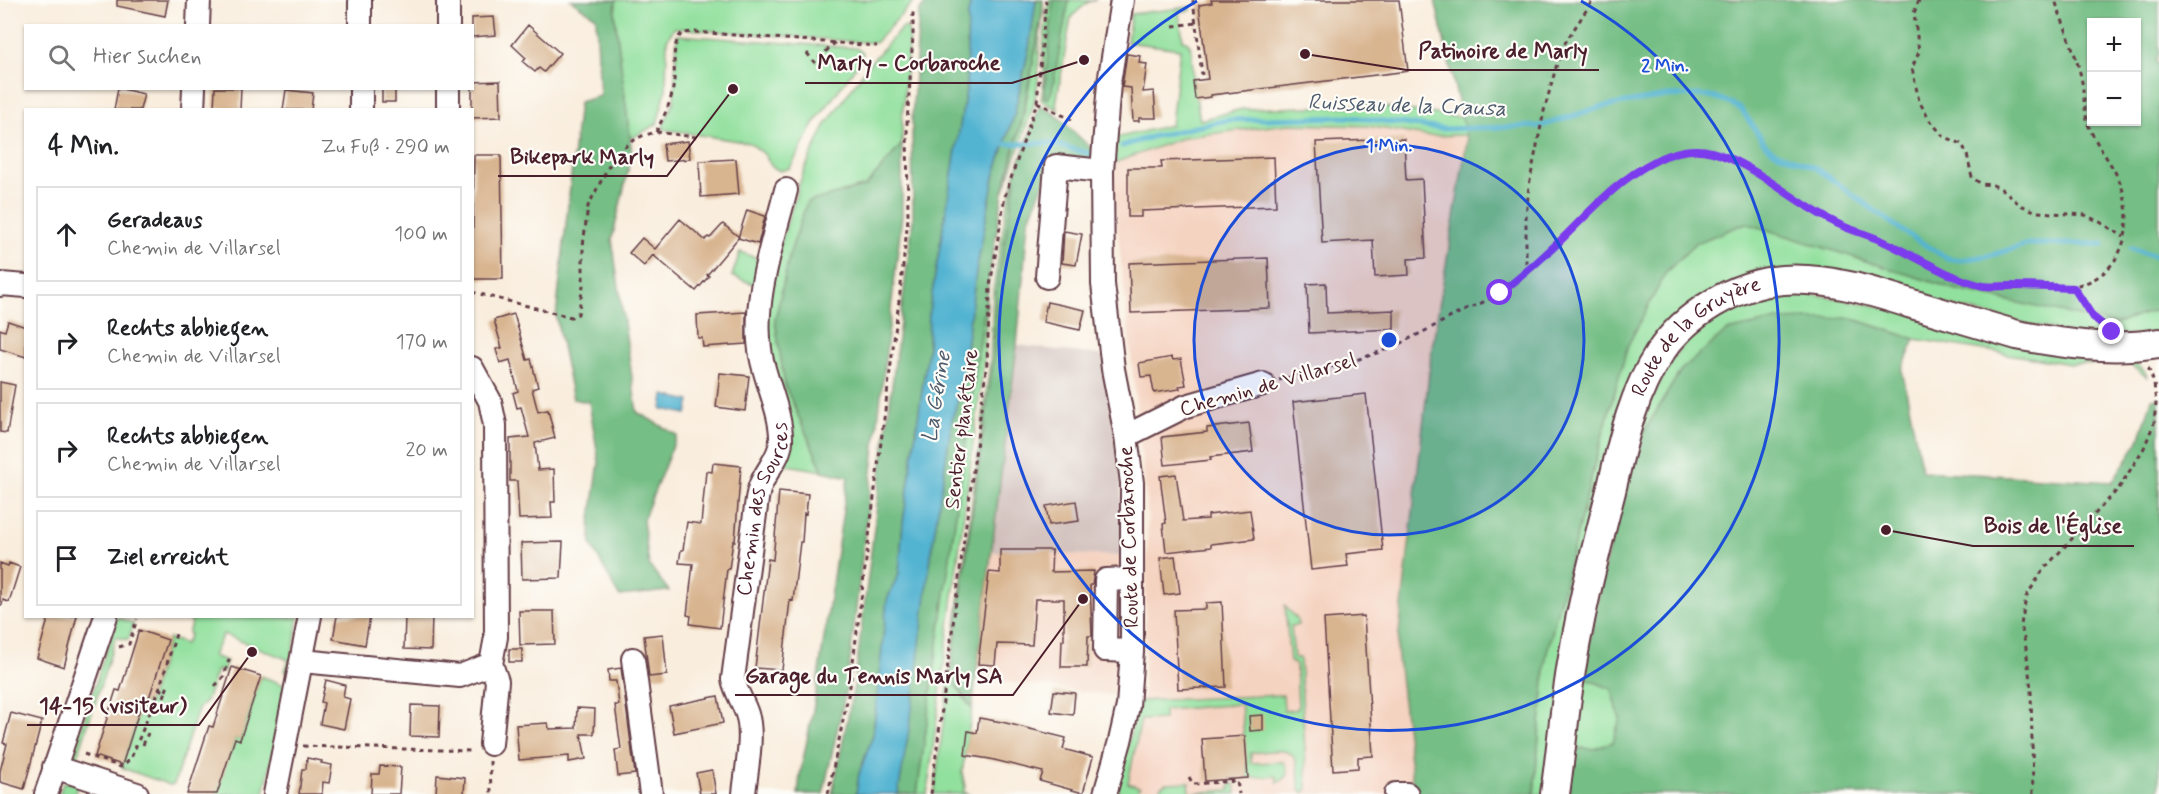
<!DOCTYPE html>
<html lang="de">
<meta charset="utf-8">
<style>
body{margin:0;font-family:Mynerve,sans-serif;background:#f6f6f6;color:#202124}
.controls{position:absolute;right:18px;top:18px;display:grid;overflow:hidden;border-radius:0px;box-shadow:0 2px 4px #0004}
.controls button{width:54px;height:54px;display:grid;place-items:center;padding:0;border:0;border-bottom:2px solid #e0e0e0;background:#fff;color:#202124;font:30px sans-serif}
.stop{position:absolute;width:18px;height:18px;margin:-14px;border:4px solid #7c3aed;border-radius:50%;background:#fff}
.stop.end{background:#7c3aed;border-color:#fff;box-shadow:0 2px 6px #0008}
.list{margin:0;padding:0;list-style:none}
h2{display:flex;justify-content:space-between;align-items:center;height:78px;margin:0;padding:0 24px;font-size:26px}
h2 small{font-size:20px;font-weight:400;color:#757577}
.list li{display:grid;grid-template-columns:39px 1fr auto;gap:18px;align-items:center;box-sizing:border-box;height:96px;margin:0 12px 12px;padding:0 12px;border:2px solid #e0e0e0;border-radius:0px}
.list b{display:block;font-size:22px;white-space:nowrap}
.list p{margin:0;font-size:20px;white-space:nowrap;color:#757577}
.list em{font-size:20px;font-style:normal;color:#757577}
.icon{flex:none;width:33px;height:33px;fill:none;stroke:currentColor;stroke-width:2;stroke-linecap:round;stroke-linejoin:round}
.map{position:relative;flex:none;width:2159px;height:794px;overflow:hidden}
.search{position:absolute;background:#fff;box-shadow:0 2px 4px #0004;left:24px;top:24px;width:450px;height:66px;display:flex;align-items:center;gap:15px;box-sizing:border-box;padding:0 21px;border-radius:0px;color:#757577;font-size:22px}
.panel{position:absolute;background:#fff;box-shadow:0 2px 4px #0004;left:24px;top:108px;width:450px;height:510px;border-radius:0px}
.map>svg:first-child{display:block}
.built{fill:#f5d3c1}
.industrial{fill:#d1c0bc}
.green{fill:#92e09e;stroke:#6e8064;stroke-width:1.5}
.forest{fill:#75be85;stroke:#606e58;stroke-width:1.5;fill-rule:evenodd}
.water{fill:#53b4d1;stroke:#4e6a7e;stroke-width:1.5}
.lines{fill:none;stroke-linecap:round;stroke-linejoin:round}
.stream{stroke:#53b4d1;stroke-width:5}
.building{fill:#d8b48f}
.minor-casing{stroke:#643e46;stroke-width:26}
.major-casing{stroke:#643e46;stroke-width:32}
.path{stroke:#643e46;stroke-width:3;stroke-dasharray:4.5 4.5;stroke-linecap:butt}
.minor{stroke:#fff;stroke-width:22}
.major{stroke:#fff;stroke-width:28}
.route{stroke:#7c3aed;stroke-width:8}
.ring{fill:none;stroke:#1d4ed8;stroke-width:3}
.labels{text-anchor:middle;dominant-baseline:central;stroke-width:4.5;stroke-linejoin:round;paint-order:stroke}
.street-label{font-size:21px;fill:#4a1f2b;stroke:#fdfcf7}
.water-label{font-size:22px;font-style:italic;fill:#4e5b6d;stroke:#fdfcf7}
.centre{fill:#1d4ed8;stroke:#fdfcf7;stroke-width:3}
.ring-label{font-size:18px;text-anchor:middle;font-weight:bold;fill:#1d4ed8;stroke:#fdfcf7;stroke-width:4.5;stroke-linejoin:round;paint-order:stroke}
.leader{fill:none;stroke:#4a1f2b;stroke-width:2}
.callout-dot{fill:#4a1f2b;stroke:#fdfcf7;stroke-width:2}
.callout-label{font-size:22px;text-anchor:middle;font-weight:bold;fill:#4a1f2b;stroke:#fdfcf7;stroke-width:4.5;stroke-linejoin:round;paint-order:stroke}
</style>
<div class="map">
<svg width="2159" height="794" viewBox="0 0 2159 794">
<rect width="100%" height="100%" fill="#fdfcf7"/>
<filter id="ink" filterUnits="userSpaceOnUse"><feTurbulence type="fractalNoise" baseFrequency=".0167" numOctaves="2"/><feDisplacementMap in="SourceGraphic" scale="12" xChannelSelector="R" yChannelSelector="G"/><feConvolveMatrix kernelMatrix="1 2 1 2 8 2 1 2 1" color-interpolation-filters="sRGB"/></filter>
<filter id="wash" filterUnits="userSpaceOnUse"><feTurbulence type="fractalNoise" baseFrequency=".008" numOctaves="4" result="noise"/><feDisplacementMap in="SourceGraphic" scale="24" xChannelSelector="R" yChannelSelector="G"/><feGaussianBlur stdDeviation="1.35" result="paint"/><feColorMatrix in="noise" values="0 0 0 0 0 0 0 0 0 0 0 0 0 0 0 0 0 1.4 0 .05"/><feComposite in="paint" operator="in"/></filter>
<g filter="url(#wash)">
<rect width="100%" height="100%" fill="#f9eddd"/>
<path class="built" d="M1287 122 1366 123 1460 132 1467 140 1432 348 1397 650 1414 794H1119L1123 786 1143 699 1148 515 1110 156 1189 133Z
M991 552 1125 556 1119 696 976 678Z"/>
<path class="industrial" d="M1017 345 1106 356 1118 440 1125 556 991 552Z"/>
<path class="green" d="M616 0H915L875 43 674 28 667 40 666 90 657 124 630 139 615 17Z
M1049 0H1096L1088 2 1071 17 1056 104 1058 110 1041 100 1044 80 1043 48Z
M1190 7 1191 10 1179 12 1183 40 1188 42 1192 51 1193 81 1200 120 1242 109 1369 105 1466 118 1469 135 1426 136 1368 126 1288 124 1185 137 1114 163 1115 138 1171 125 1180 49 1127 42 1131 14Z
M1043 10 1039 47 1038 81 1034 104 1003 193 1023 119Z
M907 27 909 34 902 122V144L866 186 807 202 790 253 775 320 785 386 823 471 782 464 764 315 778 251 803 173 825 126 869 64 902 28Z
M677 35 856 48 863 53 860 61 816 121 790 168 780 171 772 167 764 154 750 143 662 129 674 101Z
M1015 174V182L996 290 993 361 950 677 972 709 962 773 965 787 963 791 968 794H934L990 362 993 289 1007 206Z
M1746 223 1954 289 2115 324 2159 309V333L2083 337 1797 270 1654 345 1548 794H1534L1546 656 1597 455 1628 345 1666 272 1696 243Z
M740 252 764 261 758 286 732 276Z
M988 284 984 361 927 794H917Z
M1782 293 1824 296 1868 304 2132 360 2145 372 2147 377 2127 363 2070 364 1915 339 1851 318 1727 331 1681 370 1633 450C1656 384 1677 324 1750 300 1760 297 1771 296 1782 293Z
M1285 606 1297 619 1298 625 1291 626 1294 658H1300L1307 788 1305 792H1302L1300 790C1297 745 1292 749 1251 753V763L1284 762C1289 771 1288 779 1278 782L1277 776 1248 778 1241 704 1164 710V719L1141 720 1128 783 1140 787 1134 794H1121L1117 788 1139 701 1283 695 1284 711 1298 709 1296 664 1290 662Z
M117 617 134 624 128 640 116 637 75 765 70 763Z
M181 617H299L289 673 285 671 289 660 223 634 213 656 227 661 223 672 217 670 206 701 198 709 174 784 170 785 122 768V765L142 702 148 704 169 638 185 644 190 634 188 633 192 621Z
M261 676 287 686 264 794H216L235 738 240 740Z
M1582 677 1612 689 1620 719 1613 742 1594 749 1572 748Z
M67 781 77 785 75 794H59L63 783Z
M1189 782 1190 793 1230 790V784H1235L1236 794H1161L1159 791 1161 786 1166 783Z"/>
<path class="forest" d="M571 0H616L615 17 632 154 612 239 637 412 677 435 643 520 649 565 669 591 619 596 591 544 590 525 599 462 589 402 573 399 556 317 579 102 600 96 596 17Z
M928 0H971L968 14 966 90 929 312 928 349 903 523 899 573 887 600 873 735 859 774 856 794H832L854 687 913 219 912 121 919 12Z
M1036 0H1043V10L1022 119 1003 193 988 284 917 794H898L931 554 952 420 960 392 976 272 994 177 1014 115 1029 48Z
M1053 0H1069L1052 91 1048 99 1044 98Z
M1435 0H2159V53L2156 62 2159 65V309L2115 324 1954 289 1746 223 1696 243 1666 272 1628 345 1597 455 1546 656 1534 794H1414L1397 650 1432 348 1467 141ZM2092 22H2136V122H2092Z
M1040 105 1056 115 1092 149 1093 164 1053 160 1028 222 1017 345 972 709 950 677 993 361 996 290 1015 182V174Z
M902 144V215L847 686 823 794H798L800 775 814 705 848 477 823 471 785 386 775 320 790 253 807 202 866 186Z
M1850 318 1915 339 1902 370 1922 471 2112 482 2139 441 2152 399 2159 398V794H1568L1572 748 1594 749 1613 742 1620 719 1612 689 1582 677 1602 577 1633 450 1681 370 1727 331 1777 320Z"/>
<path class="water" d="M971 0H1036L1029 48 1014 115 994 177 976 272 960 392 952 420 931 554 911 718 898 794H856L859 774 873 735 887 600 899 573 903 523 928 349 929 312 966 90 968 14Z
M664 395 690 401 687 414 662 409Z"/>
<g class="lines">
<path class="stream" d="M998 144 1049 143 1091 154
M1122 146 1151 137 1227 120 1351 117 1444 129 1541 126 1601 107 1667 96 1699 95 1721 99 1741 109 1765 144 1773 151 1816 168 1904 232 1947 258 1961 260 1992 255 2028 244H2103
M2131 248 2159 257"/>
</g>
<g id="blocks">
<path class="building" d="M117 0H168L165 16 117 6Z
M1211 0H1399L1408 71 1211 95V97L1195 99 1193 81 1208 79 1199 5 1212 3Z
M494 17 496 35 472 37V18Z
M528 25 560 53 544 72 539 68 535 72 523 62 526 58 512 45Z
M1127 54 1140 56 1139 63 1147 64 1143 92 1154 91 1156 118H1139V121H1133L1131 88 1122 87Z
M500 81 501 117 472 118V82Z
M118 88 144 94 140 110H114Z
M215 88H241L240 110 214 108Z
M382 88H395V102H382Z
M286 90 313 93 311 110H283Z
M1404 139 1406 180 1422 179 1426 258 1408 259 1409 275 1375 277 1373 240 1322 243 1316 142Z
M688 141 690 159 665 161 663 144Z
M474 155H501L503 279H472Z
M1274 157 1276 206 1141 211V217H1128V168H1162L1161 161Z
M736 159 739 194 701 197 699 161Z
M747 210 765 216 758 244 738 238Z
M680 219 705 240 708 237 710 238 723 224 739 237 707 275 709 276 696 291 653 255 644 266 629 253 642 238 655 249Z
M1064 231 1082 234 1076 265 1062 263Z
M1268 258 1270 308 1131 313 1129 263Z
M1326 283 1327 313 1394 310V329L1309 333 1307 284Z
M1047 302 1085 310 1080 330 1043 322Z
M746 312V344L703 347 702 338H698L697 315Z
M514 314 527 360 531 359 538 387 532 389 538 412 548 410 555 438 535 443 538 470 554 469 555 502H551L552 518 519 519 517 481H510V439L529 437 521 407 517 408 513 393 518 391 510 360 500 363 496 349 502 348 494 320Z
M8 321 26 327V357L0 349V329L5 331Z
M1172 357 1173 360 1181 359 1186 385 1179 386 1180 389 1154 393 1151 376 1141 377 1139 363Z
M720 373 749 376 745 411 716 407Z
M0 382 15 385 7 433 0 432Z
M1366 394 1383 550 1346 554 1348 566 1311 570 1293 402Z
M1249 423 1253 452 1210 457 1211 460 1165 465 1162 437 1207 432V428Z
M713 463 741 466 735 541H733L729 569H727L720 628 690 624 691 616 687 615 693 564 679 563 681 550H683L687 522 701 524 706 471 712 472Z
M1176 474 1183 521 1208 519V515L1250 510 1254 539 1211 544V547L1166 552 1163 524 1166 523 1160 476Z
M779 491 808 494 806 514 804 513 802 542H800L793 601 790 600 782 670 755 668 768 559 773 560Z
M1076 501 1079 521 1049 525 1046 506Z
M563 542 561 578 522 579 521 543Z
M1000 550H1052L1051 572 1094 571 1092 585H1090L1092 636H1088L1087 667H1061L1062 640H1064V599H1035L1032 645 997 644 995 665 978 664 989 572 1000 573Z
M1175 556 1180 593 1164 595 1160 558Z
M0 563 8 566 9 563 20 567 9 602 3 600 2 605H0Z
M1222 602 1226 687 1178 689 1174 610 1206 609V603Z
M519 611H554L555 644 520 645Z
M49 616H77L64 667 37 658Z
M337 616H370L365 645 333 639Z
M405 616H432L431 650 404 649Z
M1364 616 1373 756 1358 757V768L1333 770 1324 619Z
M139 630 168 640 147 704 142 702 122 765 95 756 116 690 120 691Z
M663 634 667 675 649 677 644 636Z
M509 649H522V662H509Z
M232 667 261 676 240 740 235 738 217 794H187L209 726 213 727Z
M621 668 635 774 618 776 615 750 621 749 615 705H619L616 681H609L608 670Z
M326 680 345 685 343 697 350 699 344 729 320 724 324 703 321 702Z
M1054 691 1075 693 1073 715 1051 712Z
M718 696 723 723 674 733 669 706Z
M411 705 440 706 439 737 410 736Z
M577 708 595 709 594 734H581L586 759 569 762V756L519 760 516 725 548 723 549 729 576 728Z
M11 713 42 721 24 789 0 782V771L7 744 3 743Z
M1263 715V730L1250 731 1249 716Z
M979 718 1002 722 1066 738 1063 749 1093 757 1083 793 1040 781 1043 772 990 759 965 755 968 731 977 733Z
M1245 736 1248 778 1205 781 1202 739Z
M307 758 322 761 321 763 332 765 329 783 323 782 322 794H299L302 769H306Z
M380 766 401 767 399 794H371L372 774H379Z
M712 770 716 794H700L696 773Z
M437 775 465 778 464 794H436Z"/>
</g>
</g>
<g filter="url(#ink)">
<use href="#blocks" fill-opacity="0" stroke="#643e46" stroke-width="1.5"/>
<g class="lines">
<defs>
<g id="minor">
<path d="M360 0V26"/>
<path d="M448 0V26"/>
<path d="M198 26 199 0"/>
<path d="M361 88V110"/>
<path d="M448 88V110"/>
<path d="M193 110 194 88"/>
<path d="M1047 277 1056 166 1102 171"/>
<path d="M0 285 1 284 26 286"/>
<path d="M1126 436 1186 406 1263 384"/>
<path d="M1132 651 1105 650 1106 580 1132 579"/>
<path d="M633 659 651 794"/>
<path d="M302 661 460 676 491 664 496 637 495 425 490 401 472 368"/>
<path d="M491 744 497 681 491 664"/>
<path d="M54 767 137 794"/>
<path d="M46 794 106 616"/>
<path d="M275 794 310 616"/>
<path id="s1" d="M744 794C746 772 754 735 747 714 743 702 736 692 733 679L757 499C758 494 759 487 762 482 768 468 780 457 781 441 782 414 766 383 761 356 751 303 773 242 786 190"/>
<path d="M1105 794 1120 741 1128 706 1132 651V483L1126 436 1113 369 1103 284 1102 171 1109 83 1122 0"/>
<path d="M1396 794H1407"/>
</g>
<g id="major">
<path id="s2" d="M1555 794C1560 759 1563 725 1568 690 1577 623 1594 557 1611 491 1622 444 1632 395 1659 354 1685 314 1735 284 1783 280 1827 277 1871 291 1912 304 1947 314 1982 325 2017 335 2064 344 2111 351 2159 343"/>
</g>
</defs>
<use href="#minor" class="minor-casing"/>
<use href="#major" class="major-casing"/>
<path class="path" d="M1193 0 1202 75
M1919 0 1914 13 1919 52 1912 68 1919 101 1929 119 1943 136 1962 144 1967 154 1972 177 1981 184 1993 185 2005 191 2020 205 2037 212 2085 215 2100 222 2124 237
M1173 26 1196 23
M807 53 814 62 835 43
M1037 102 1072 120
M656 132C663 118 671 103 673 88 677 69 669 48 682 33L695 32 877 46
M1526 273V218L1529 185 1544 111 1561 49 1593 0
M2074 288 2092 316 2102 324
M472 292 571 317 578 314 583 286V246L588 206 611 162 629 143 642 136 656 132 696 137
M1279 380C1308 372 1339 366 1368 356 1399 346 1428 329 1457 314 1472 307 1488 301 1501 292 1557 256 1618 161 1684 151 1729 144 1793 200 1831 221 1849 230 1870 234 1889 243 1918 258 1946 275 1978 285 1996 290 2036 287 2057 287 2110 289 2136 244 2124 195 2118 168 2097 149 2088 124 2084 110 2084 96 2082 82 2078 58 2063 24 2055 0
M119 647 129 644 137 619
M215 686 224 676 230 656
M159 689 166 691 164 697
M166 691 168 685
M143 745 148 733
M303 746 473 751
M84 754 121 767 131 758 158 693 176 634
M490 761 491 794
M1189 777 1193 784 1237 781 1239 794
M828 794 850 686 901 285 908 218 907 123 913 36V9
M931 794 987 362 990 286 1005 196 1037 102 1046 0
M2033 794 2031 689 2026 648 2021 625 2026 597 2043 570 2119 488 2144 448 2154 423 2156 404 2154 383 2148 367"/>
<use href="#minor" class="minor"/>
<use href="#major" class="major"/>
</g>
</g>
<g class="lines" filter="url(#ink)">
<path class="route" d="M1500 293C1521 277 1540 260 1559 242 1589 213 1617 180 1655 161 1672 152 1693 147 1712 152 1753 163 1795 203 1834 222 1851 231 1871 235 1889 244 1918 258 1947 276 1979 285 1989 288 2000 286 2011 286 2032 286 2053 287 2074 288L2092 316 2112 332"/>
</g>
<circle cx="1389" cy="340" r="195" fill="#1d4ed8" fill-opacity=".12"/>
<g class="ring">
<circle cx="1389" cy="340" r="195"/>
<path d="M1581 1A390 390 0 1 1 1197 1"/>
</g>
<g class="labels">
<g class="street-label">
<text stroke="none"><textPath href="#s2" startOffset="494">Route de la Gruyère</textPath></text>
<text transform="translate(1268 385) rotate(-16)">Chemin de Villarsel</text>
<text transform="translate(962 429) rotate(-83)">Sentier planétaire</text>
<text stroke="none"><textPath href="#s1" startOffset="292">Chemin des Sources</textPath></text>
<text transform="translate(1129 537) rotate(-92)">Route de Corbaroche</text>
</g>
<g class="water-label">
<text transform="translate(1407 106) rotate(2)">Ruisseau de la Crausa</text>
<text transform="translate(937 397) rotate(-81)">La Gérine</text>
</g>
</g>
<circle cx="1389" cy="340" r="9" class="centre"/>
<g class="ring-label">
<text x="1665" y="71">2 Min.</text>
<text x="1389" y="151">1 Min.</text>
</g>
<path class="leader" d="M1305 54L1407 70H1599M1084 60L1012 83H805M733 89L667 176H498M1886 530L1973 546H2134M1083 599L1013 695H735M252 652L199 725H27"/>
<g class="callout-dot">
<circle cx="1305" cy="54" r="6"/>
<circle cx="1084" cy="60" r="6"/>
<circle cx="733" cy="89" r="6"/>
<circle cx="1886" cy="530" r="6"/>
<circle cx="1083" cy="599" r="6"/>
<circle cx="252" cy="652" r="6"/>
</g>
<g class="callout-label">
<text x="1503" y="58">Patinoire de Marly</text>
<text x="909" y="70">Marly - Corbaroche</text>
<text x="582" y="164">Bikepark Marly</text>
<text x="2053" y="533">Bois de l'Église</text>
<text x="874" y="683">Garage du Tennis Marly SA</text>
<text x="113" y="713">14-15 (visiteur)</text>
</g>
</svg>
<div class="controls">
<button>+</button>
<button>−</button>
</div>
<div class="stop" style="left:1500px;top:293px"></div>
<div class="stop end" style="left:2112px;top:332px"></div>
<div class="search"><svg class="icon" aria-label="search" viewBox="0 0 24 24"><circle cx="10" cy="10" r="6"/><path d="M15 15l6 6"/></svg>Hier suchen</div>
<section class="panel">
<h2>4 Min.<small>Zu Fuß · 290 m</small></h2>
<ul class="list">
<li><svg class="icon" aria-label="ahead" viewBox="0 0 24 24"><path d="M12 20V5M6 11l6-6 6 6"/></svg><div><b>Geradeaus</b><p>Chemin de Villarsel</p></div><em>100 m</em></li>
<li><svg class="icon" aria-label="right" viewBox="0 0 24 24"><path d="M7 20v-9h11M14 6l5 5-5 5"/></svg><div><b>Rechts abbiegen</b><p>Chemin de Villarsel</p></div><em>170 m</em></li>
<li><svg class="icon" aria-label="right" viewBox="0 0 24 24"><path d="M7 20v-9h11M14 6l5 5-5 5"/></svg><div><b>Rechts abbiegen</b><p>Chemin de Villarsel</p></div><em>20 m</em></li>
<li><svg class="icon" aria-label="arrive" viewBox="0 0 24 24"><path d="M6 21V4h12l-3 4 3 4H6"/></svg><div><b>Ziel erreicht</b></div></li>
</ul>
</section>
</div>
